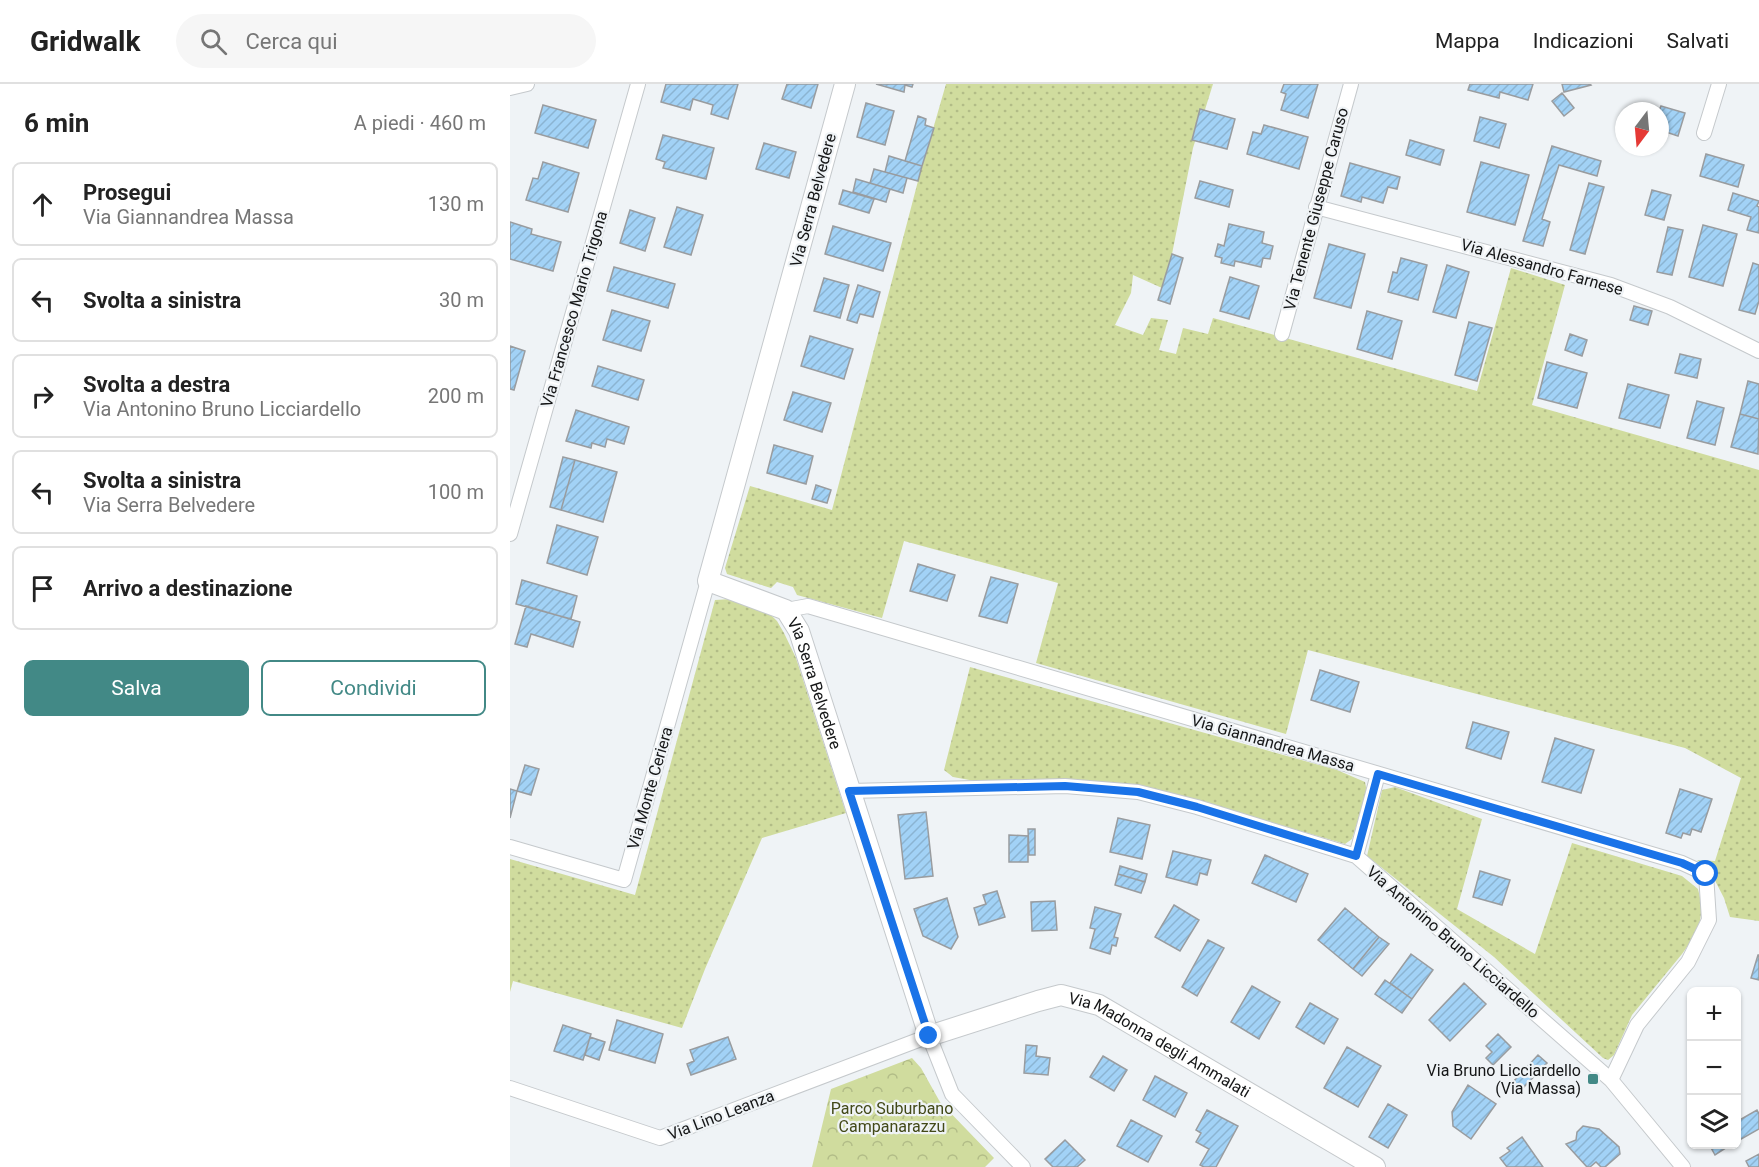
<!DOCTYPE html>
<html lang="it">
<meta charset="utf-8">
<style>
body{margin:0;font-family:Roboto,sans-serif;background:#f6f6f6;color:#222}
.controls{position:absolute;right:18px;bottom:18px;display:grid;overflow:hidden;border-radius:9px;box-shadow:0 2px 4px #0004}
.controls button{width:54px;height:54px;display:grid;place-items:center;padding:0;border:0;border-bottom:2px solid #e0e0e0;background:#fff;color:#222;font:30px sans-serif}
.compass{position:absolute;left:1105px;top:18px;width:54px;height:54px;border-radius:50%;background:#fff;box-shadow:0 2px 4px #0004;rotate:196deg}
.stop{position:absolute;width:18px;height:18px;margin:-14px;border:4px solid #1a73e8;border-radius:50%;background:#fff}
.stop.end{background:#1a73e8;border-color:#fff;box-shadow:0 2px 6px #0008}
.list{margin:0;padding:0;list-style:none}
h2{display:flex;justify-content:space-between;align-items:center;height:78px;margin:0;padding:0 24px;font-size:26px}
h2 small{font-size:20px;font-weight:400;color:#767676}
.list li{display:grid;grid-template-columns:39px 1fr auto;gap:18px;align-items:center;box-sizing:border-box;height:84px;margin:0 12px 12px;padding:0 12px;border:2px solid #e0e0e0;border-radius:9px}
.list b{display:block;font-size:22px;white-space:nowrap}
.list p{margin:0;font-size:20px;white-space:nowrap;color:#767676}
.list em{font-size:20px;font-style:normal;color:#767676}
.actions{display:flex;gap:12px;padding:18px 24px}
.actions a{flex:1;padding:14px 0;border:2px solid #428986;border-radius:9px;text-align:center;font-size:21px;color:#428986}
.actions .main{background:#428986;color:#fff}
.icon{flex:none;width:33px;height:33px;fill:none;stroke:currentColor;stroke-width:2;stroke-linecap:round;stroke-linejoin:round}
.map{position:relative;flex:none;width:1249px;height:1083px;overflow:hidden}
header{display:flex;align-items:center;gap:36px;box-sizing:border-box;height:84px;padding:0 30px;background:#fff;border-bottom:2px solid #e0e0e0}
header strong{font-size:28px}
nav{display:flex;gap:33px;margin-inline-start:auto;font-size:21px}
.search{width:420px;height:54px;background:#f6f6f6;display:flex;align-items:center;gap:15px;box-sizing:border-box;padding:0 21px;border-radius:33px;color:#767676;font-size:22px}
main{display:flex}
aside{flex:1;background:#fff}
.map>svg:first-child{display:block}
.grass{fill:url(#grass-dots)}
.park{fill:url(#park-crowns)}
.building{fill:url(#building-hatch);stroke:#999c9f;stroke-width:1.5}
.lines{fill:none;stroke-linecap:round;stroke-linejoin:round}
.street-casing{stroke:#c5c9cc;stroke-width:16}
.secondary-casing{stroke:#c5c9cc;stroke-width:22}
.street{stroke:#fff;stroke-width:14}
.secondary{stroke:#fff;stroke-width:20}
.route{stroke:#1a73e8;stroke-width:8}
.poi-dot{fill:#428986;stroke:#eff3f6;stroke-width:2}
.labels{text-anchor:middle;dominant-baseline:central;stroke-width:4.5;stroke-linejoin:round;paint-order:stroke}
.street-label{font-size:16px;fill:#151617;stroke:#eff3f6}
.poi-label{font-size:16px;fill:#151617;stroke:#eff3f6;text-anchor:end}
.park-label{font-size:16px;fill:#424918;stroke:#eff3f6}
</style>
<header>
<strong>Gridwalk</strong>
<div class="search"><svg class="icon" aria-label="search" viewBox="0 0 24 24"><circle cx="10" cy="10" r="6"/><path d="M15 15l6 6"/></svg>Cerca qui</div>
<nav><a>Mappa</a><a>Indicazioni</a><a>Salvati</a></nav>
</header>
<main>
<aside>
<h2>6 min<small>A piedi · 460 m</small></h2>
<ul class="list">
<li><svg class="icon" aria-label="ahead" viewBox="0 0 24 24"><path d="M12 20V5M6 11l6-6 6 6"/></svg><div><b>Prosegui</b><p>Via Giannandrea Massa</p></div><em>130 m</em></li>
<li><svg class="icon" aria-label="left" viewBox="0 0 24 24"><path d="M17 20v-9H6M10 6l-5 5 5 5"/></svg><div><b>Svolta a sinistra</b></div><em>30 m</em></li>
<li><svg class="icon" aria-label="right" viewBox="0 0 24 24"><path d="M7 20v-9h11M14 6l5 5-5 5"/></svg><div><b>Svolta a destra</b><p>Via Antonino Bruno Licciardello</p></div><em>200 m</em></li>
<li><svg class="icon" aria-label="left" viewBox="0 0 24 24"><path d="M17 20v-9H6M10 6l-5 5 5 5"/></svg><div><b>Svolta a sinistra</b><p>Via Serra Belvedere</p></div><em>100 m</em></li>
<li><svg class="icon" aria-label="arrive" viewBox="0 0 24 24"><path d="M6 21V4h12l-3 4 3 4H6"/></svg><div><b>Arrivo a destinazione</b></div></li>
</ul>
<div class="actions"><a class="main">Salva</a><a>Condividi</a></div>
</aside>
<div class="map">
<svg width="1249" height="1083" viewBox="0 0 1249 1083">
<defs>
<pattern id="grass-dots" width="8" height="8" patternUnits="userSpaceOnUse" patternTransform="scale(1.5)"><rect width="8" height="8" fill="#d0dc9e"/><path d="M2 2h.1M6 6h.1" fill="none" stroke="#b2bc87" stroke-width="1.8" stroke-linecap="round"/></pattern>
<pattern id="park-crowns" width="20" height="18" patternUnits="userSpaceOnUse" patternTransform="scale(1.5)"><rect width="20" height="18" fill="#d0dc9e"/><path d="M2 6a3 3 0 1 1 6 0M12 15a3 3 0 1 1 6 0" fill="none" stroke="#b2bc87"/></pattern>
<pattern id="building-hatch" width="6" height="6" patternUnits="userSpaceOnUse" patternTransform="scale(1.5)"><rect width="6" height="6" fill="#a2d2f6"/><path d="M-1 1l2-2M0 6l6-6M5 7l2-2" fill="none" stroke="#8bb4d2"/></pattern>
</defs>
<rect width="100%" height="100%" fill="#eff3f6"/>
<path class="grass" d="M436 0H703L683 64 662 170 652 204 623 191 621 209 605 241 633 251 641 234 658 236 649 266 666 270 673 244 698 250 703 234 967 307 1001 184 1055 201 1022 321 1249 386V837L1220 833 1214 814 1199 785 1187 776 1205 777 1231 694 1175 664 798 566 776 650 526 579 548 499 394 457 372 534 287 511 283 503 267 498 261 504 217 490 215 484 240 402 322 426 408 97Z
M221 515 257 527 267 537 274 549 286 574 336 729 252 754 195 885 172 944 3 897 0 908V775L125 811 205 516Z
M460 583 827 686 855 698 857 708 842 755 835 760 688 717 554 698 465 697 443 693 434 686Z
M885 703 972 735 947 825 1025 870 1062 759 1172 792 1188 805 1192 822 1190 837 1182 856 1172 870 1122 931 1104 971 1098 976 1093 974 984 873 857 772 872 706Z"/>
<path class="park" d="M402 974 411 984 430 1018 484 1074 475 1083H302L321 1005Z"/>
<path class="building" d="M156 0H228L218 35 201 30 203 21 183 15 180 26 151 18Z
M277 0H308L301 24 272 15Z
M366 0H403L402 3 395 1 394 8Z
M774 0H808L798 34 771 26 776 10 771 8Z
M960 0H1023L1018 16 990 8 989 14 958 6Z
M1052 0H1080L1081 1 1054 8Z
M1052 9 1064 24 1054 32 1042 17Z
M356 19 384 27 375 61 347 53Z
M33 21 86 36 78 64 25 49Z
M1151 22 1175 29 1168 52 1156 48 1154 55 1150 54 1149 27Z
M690 25 725 35 717 65 682 56Z
M408 32 416 35 415 41 424 44 412 82 395 77Z
M970 33 996 40 989 64 964 57Z
M754 41 798 53 789 85 737 70 743 48 751 50Z
M153 51 204 64 196 95 153 84 155 78 146 75Z
M900 56 934 66 930 81 896 71Z
M254 59 286 68 279 94 246 85Z
M1042 62 1091 77 1087 92 1049 81 1032 135 1040 138 1033 162 1013 157Z
M1196 70 1234 81 1228 103 1190 92Z
M379 72 412 82 408 97 375 88Z
M33 78 69 89 58 128 16 116 23 94 28 95Z
M971 78 1019 91 1005 141 957 128Z
M840 79 890 93 887 105 878 103 873 119 852 113 851 118 831 112Z
M364 85 397 94 393 109 360 99Z
M346 95 380 105 376 118 343 108Z
M690 97 723 106 719 123 685 114Z
M1079 99 1094 103 1075 170 1060 166Z
M333 106 364 115 359 129 329 120Z
M1142 106 1161 111 1154 136 1135 131Z
M1223 109 1249 117 1247 122 1249 123V149L1237 146 1241 133 1218 126Z
M167 123 193 131 181 171 154 163Z
M120 126 145 134 135 167 110 159Z
M0 138 22 145 21 150 51 158 43 187 0 175Z
M719 140 754 148 752 159 763 162 760 175 753 174 751 183 725 177 724 182 711 179 712 174 705 172 708 160 714 162Z
M1193 141 1227 150 1213 202 1179 193Z
M323 142 381 159 373 187 315 170Z
M1158 143 1173 146 1162 191 1147 188Z
M819 160 855 170 841 224 804 214Z
M662 170 673 174 660 220 648 216Z
M891 174 917 181 908 216 878 208 883 188 887 189Z
M1243 179 1249 181V217L1245 230 1229 226Z
M937 181 959 188 946 234 923 228Z
M104 183 165 200 158 224 97 207Z
M720 193 749 202 739 235 710 227Z
M314 194 339 201 330 234 304 227Z
M348 201 370 208 363 233 350 230 347 239 337 236Z
M1124 222 1142 227 1138 241 1120 236Z
M102 226 140 237 131 267 93 256Z
M857 227 892 237 882 275 847 265Z
M959 238 982 244 967 297 945 291Z
M1060 250 1077 256 1072 272 1055 266Z
M300 252 343 265 334 295 291 282Z
M0 262 15 267 4 306 0 305Z
M1170 270 1191 275 1187 294 1165 289Z
M1037 278 1077 289 1067 324 1028 314Z
M88 282 134 296 128 316 82 302Z
M1238 297 1249 300V335L1230 330Z
M1118 300 1159 311 1150 344 1109 334Z
M283 308 321 319 312 348 274 336Z
M1187 317 1214 324 1205 361 1177 354Z
M66 326 119 343 114 360 97 355 95 363 82 359 81 364 56 357Z
M1230 330 1249 335 1248 370 1221 363Z
M264 361 303 372 296 400 257 389Z
M53 373 65 376 51 426 40 423Z
M65 376 107 388 93 438 51 426Z
M306 401 321 406 317 419 302 415Z
M47 441 88 453 77 491 37 479Z
M408 480 445 491 437 517 400 507Z
M481 493 508 500 497 539 469 532Z
M12 496 67 512 61 535 6 520Z
M16 522 70 538 63 563 21 550 17 563 5 560Z
M810 586 849 598 840 628 801 616Z
M963 638 999 648 991 675 956 664Z
M1045 654 1084 666 1071 709 1032 698Z
M15 681 29 685 21 711 7 707Z
M0 705 7 707 0 734Z
M1170 705 1202 715 1191 748 1182 745 1180 751 1173 749 1171 754 1156 749Z
M416 728 423 792 395 795 388 731Z
M608 734 640 741 632 775 600 768Z
M518 745H525V771H519Z
M499 751 518 752V778H499Z
M663 767 701 776 697 791 690 789 687 801 656 793Z
M755 771 798 790 786 818 742 799Z
M610 782 637 790 635 798 608 790Z
M970 787 1000 796 992 821 963 813Z
M608 790 635 798 631 809 605 801Z
M487 807 495 833 469 841 464 824 476 820 473 811Z
M437 814 448 853 441 865 413 852 404 825Z
M545 817 547 846 522 847 521 818Z
M664 821 689 836 670 867 645 853Z
M585 823 611 830 604 853 608 854 606 862 602 861 600 870 580 864 585 845 580 844Z
M835 824 869 853 843 885 808 856Z
M869 853 879 860 852 892 843 885Z
M698 856 714 864 687 912 672 903Z
M901 870 923 886 902 915 880 899Z
M1248 871H1249V896L1241 894Z
M875 896 902 915 892 929 865 910Z
M954 899 976 920 940 957 919 936Z
M742 902 770 918 749 955 721 938Z
M800 919 828 935 814 960 786 943Z
M107 936 153 950 145 979 99 966Z
M53 941 81 950 73 976 44 967Z
M988 950 1001 963 983 981 976 974 982 968 976 962Z
M80 953 95 958 89 976 75 971Z
M218 953 226 975 181 991 177 980 184 977 180 966Z
M516 961 527 962 526 972 540 974 538 991 514 989Z
M837 963 871 982 848 1023 814 1004Z
M1028 971 1037 979 1011 1006 1003 998Z
M593 972 617 986 604 1007 580 993Z
M645 992 677 1009 665 1033 633 1016Z
M958 1001 986 1020 961 1055 943 1042 942 1028Z
M878 1020 897 1031 878 1064 859 1053Z
M697 1026 728 1042 706 1083H694L690 1081 699 1065 686 1058 691 1049 686 1046Z
M1247 1026 1249 1030V1045L1226 1058V1038Z
M621 1036 652 1052 638 1078 607 1062Z
M1073 1042 1089 1045 1109 1063 1110 1070 1095 1083H1091L1086 1078 1080 1083H1077L1056 1060 1066 1056 1067 1048Z
M1012 1053 1033 1083H997L990 1074 1000 1067 997 1064Z
M555 1056 575 1076 567 1083H543L535 1075Z
M1199 1060H1222L1205 1071Z
M1249 1070V1083H1239L1236 1077Z"/>
<g class="lines">
<defs>
<path id="street" d="M0 4 17 0
M1194 49 1209 0
M806 123 1101 201 1160 223 1249 267
M772 250 841 0
M0 450 128 0
M276 526 298 522 1172 779 1196 790 1199 836 1178 878 1127 941 1101 996
M339 707 555 702 628 708 687 723 846 772 1101 996 1173 1083
M0 763 114 796 198 497
M846 772 868 690
M0 1004 150 1054 419 952 442 1010 513 1083"/>
<g id="secondary">
<path id="s1" d="M335 0 198 497 276 526 289 547 419 952 528 917 551 911 589 921 865 1083"/>
</g>
</defs>
<use href="#street" class="street-casing"/>
<use href="#secondary" class="secondary-casing"/>
<use href="#street" class="street"/>
<use href="#secondary" class="secondary"/>
</g>
<g class="lines">
<path class="route" d="M419 952 339 707 555 702 628 708 687 723 846 772 868 690 1172 779 1196 790"/>
</g>
<rect class="poi-dot" x="1077" y="989" width="12" height="12" rx="3"/>
<g class="labels">
<g class="street-label">
<text transform="translate(303 116) rotate(-75)">Via Serra Belvedere</text>
<text transform="translate(806 125) rotate(-75)">Via Tenente Giuseppe Caruso</text>
<text transform="translate(1032 183) rotate(16)">Via Alessandro Farnese</text>
<text transform="translate(64 225) rotate(-74)">Via Francesco Mario Trigona</text>
<text stroke="none"><textPath href="#s1" startOffset="678">Via Serra Belvedere</textPath></text>
<text transform="translate(763 659) rotate(16)">Via Giannandrea Massa</text>
<text transform="translate(140 704) rotate(-74)">Via Monte Ceriera</text>
<text transform="translate(943 858) rotate(41)">Via Antonino Bruno Licciardello</text>
<text stroke="none"><textPath href="#s1" startOffset="1298">Via Madonna degli Ammalati</textPath></text>
<text transform="translate(211 1031) rotate(-21)">Via Lino Leanza</text>
</g>
<g class="poi-label">
<text x="1071" y="986">Via Bruno Licciardello<tspan x="1071" dy="18">(Via Massa)</tspan></text>
</g>
<g class="park-label">
<text x="382" y="1024">Parco Suburbano<tspan x="382" dy="18">Campanarazzu</tspan></text>
</g>
</g>
</svg>
<div class="controls">
<button>+</button>
<button>−</button>
<button><svg class="icon" aria-label="layers" viewBox="0 0 24 24"><path d="M12 4l9 5-9 5-9-5zM3 14l9 5 9-5"/></svg></button>
</div>
<svg class="compass" viewBox="-18 -18 36 36"><path d="M0-13l5 13h-10z" fill="#e53935"/><path d="M0 13l5-13h-10z" fill="#767676"/></svg>
<div class="stop" style="left:1196px;top:790px"></div>
<div class="stop end" style="left:419px;top:952px"></div>
</div>
</main>
